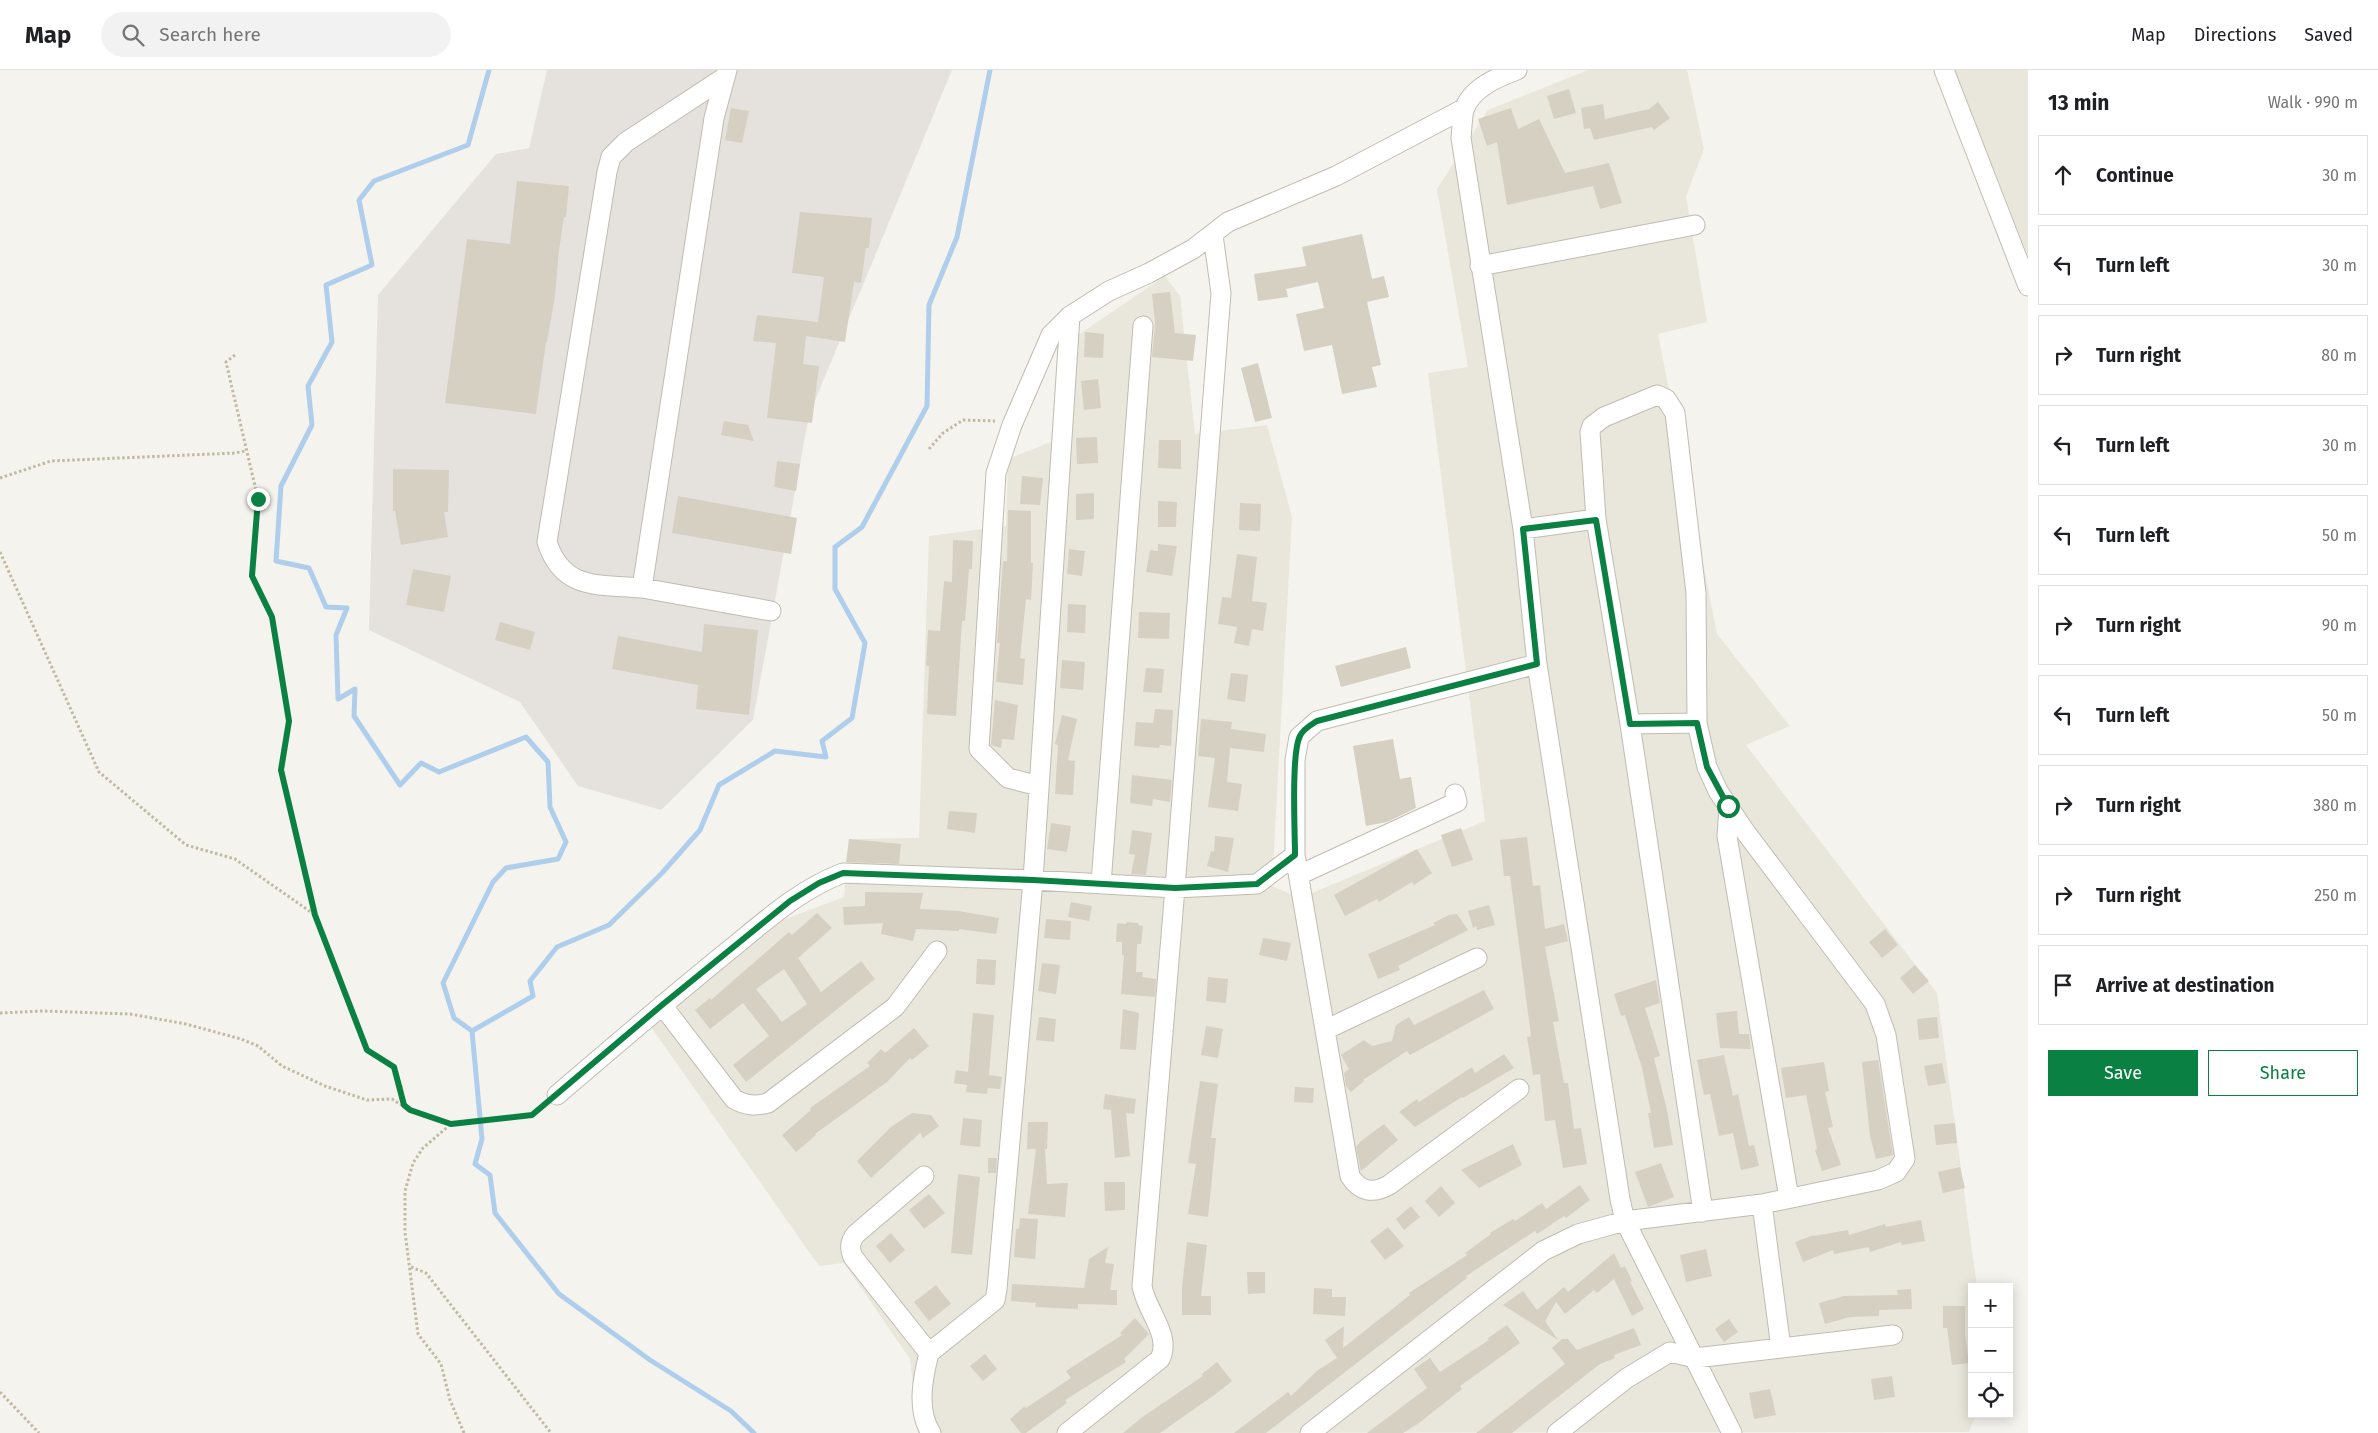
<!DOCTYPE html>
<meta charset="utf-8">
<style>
body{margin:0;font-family:"Fira Sans",sans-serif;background:#f2f2f2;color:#202124}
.controls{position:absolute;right:15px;bottom:15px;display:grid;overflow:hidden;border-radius:0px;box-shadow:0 2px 12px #0003}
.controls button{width:45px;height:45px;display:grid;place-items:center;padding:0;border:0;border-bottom:1px solid #e0e0e0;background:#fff;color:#202124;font:25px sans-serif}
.stop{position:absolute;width:15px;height:15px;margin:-11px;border:4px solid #0b8043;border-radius:50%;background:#fff}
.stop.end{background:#0b8043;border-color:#fff;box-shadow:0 1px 5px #0008}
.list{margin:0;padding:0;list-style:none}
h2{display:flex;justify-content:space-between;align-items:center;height:65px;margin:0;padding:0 20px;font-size:21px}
h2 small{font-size:16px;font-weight:400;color:#757577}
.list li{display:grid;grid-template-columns:32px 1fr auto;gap:15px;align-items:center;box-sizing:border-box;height:80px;margin:0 10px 10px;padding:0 10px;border:1px solid #e0e0e0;border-radius:0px}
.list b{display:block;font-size:19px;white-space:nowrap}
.list em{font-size:16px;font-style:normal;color:#757577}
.actions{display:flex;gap:10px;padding:15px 20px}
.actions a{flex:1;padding:11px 0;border:1px solid #0b8043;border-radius:0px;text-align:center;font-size:18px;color:#0b8043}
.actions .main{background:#0b8043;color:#fff}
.icon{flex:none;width:28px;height:28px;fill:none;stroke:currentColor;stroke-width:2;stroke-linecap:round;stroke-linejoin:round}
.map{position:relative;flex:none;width:2028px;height:1363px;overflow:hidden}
header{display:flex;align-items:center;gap:30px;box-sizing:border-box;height:70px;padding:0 25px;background:#fff;border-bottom:1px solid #e0e0e0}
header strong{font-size:24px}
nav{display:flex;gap:28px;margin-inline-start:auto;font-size:18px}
.search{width:350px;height:45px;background:#f2f2f2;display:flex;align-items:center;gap:12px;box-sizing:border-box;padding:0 18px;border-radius:28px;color:#757577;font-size:19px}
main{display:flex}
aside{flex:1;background:#fff}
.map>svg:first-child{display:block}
.residential{fill:#e9e6db}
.industrial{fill:#e5e2de}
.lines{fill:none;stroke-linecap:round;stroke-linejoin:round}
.stream{stroke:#afceec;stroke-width:5}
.building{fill:#d6d0c3;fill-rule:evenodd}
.minor-casing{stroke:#c0bcb0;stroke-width:21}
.path{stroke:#c1b9a2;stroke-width:3;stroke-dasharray:2.5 2.5;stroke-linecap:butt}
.minor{stroke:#fff;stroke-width:19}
.route{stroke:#0b8043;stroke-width:6}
</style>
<header>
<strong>Map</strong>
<div class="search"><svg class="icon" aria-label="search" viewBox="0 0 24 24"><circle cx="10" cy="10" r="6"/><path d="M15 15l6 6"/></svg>Search here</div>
<nav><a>Map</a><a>Directions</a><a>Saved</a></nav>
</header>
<main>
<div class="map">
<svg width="2028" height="1363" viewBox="0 0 2028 1363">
<rect width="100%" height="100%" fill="#f5f3ed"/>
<path class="residential" d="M1588 0H1687L1704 79 1686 126 1707 252 1658 264 1717 564 1790 656 1746 675 1937 923 1977 1217H1972V1344H1976L1969 1362 918 1363 910 1289 844 1193 819 1196 649 954 761 858 844 827 849 769 919 768 929 466 1006 456 1008 389 1051 372 1059 278 1165 206 1180 226 1195 364 1267 355 1292 447 1272 816 1300 828 1485 751 1428 303 1468 297 1437 119 1488 40Z
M1955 0H2028V186Z"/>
<path class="industrial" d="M547 0H952L809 345 753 650 661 740 578 716 520 632 369 560 378 225 496 84 529 78Z"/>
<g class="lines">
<path class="stream" d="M472 961 454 948 443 913 493 812 506 798 558 789 566 772 550 737 548 692 526 667 439 702 421 693 400 715 354 646 355 619 338 629 336 565 347 538 326 537 309 498 276 491 281 416 312 355 308 316 332 272 326 215 372 195 359 130 374 111 468 75 489 0
M754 1363 731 1341 650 1290 559 1224 495 1143 490 1105 475 1094 482 1069 472 961 533 926 530 911 557 877 609 855 662 803 700 760 719 715 775 681 826 687 822 671 852 648 865 573 835 519V477L862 457 927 336 929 235 957 167 990 0"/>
</g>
<path class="building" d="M1569 19 1576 43 1554 49 1547 26Z
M1658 32 1670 48 1654 60 1652 57 1594 70 1590 58 1584 59 1581 38 1603 34 1605 49 1649 39Z
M731 38 749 41 742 73 725 70Z
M1511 38 1518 59 1539 49 1565 103 1609 93 1622 133 1600 139 1593 116 1507 135 1497 72 1487 76 1478 49Z
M517 111 569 116 566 147H564L559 180 555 226 547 272H546L536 344 445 333 467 169 510 174Z
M800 142 872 148 869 178H866L861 213 854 212 845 272 806 266 803 294 819 296 812 353 767 348 776 273 753 271 757 245 818 252 824 207 792 203Z
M1362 164 1372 209 1384 206 1389 227 1367 232 1381 295 1372 297 1377 317 1342 324 1332 275 1304 281 1296 244 1324 238 1318 212 1286 219 1288 227 1258 231 1254 204 1306 196 1302 177Z
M1170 222 1175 263 1196 265 1193 291 1152 287 1155 253 1152 224Z
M1085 262 1104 264 1103 288 1084 287Z
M1258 293 1272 348 1255 352 1241 298Z
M1098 309 1101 338 1084 340 1081 311Z
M724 351 748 355 754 371 721 365Z
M1097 367 1098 393 1077 394 1076 368Z
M1159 370H1181V399L1158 398Z
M777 391 800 394 796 421 774 417Z
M393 399 449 400 448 442H444L448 467 401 475 395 441H393Z
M1022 406 1043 408 1040 435 1020 434Z
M1094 423V449L1076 450V424Z
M678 426 797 448 791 484 672 463Z
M1158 431 1177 432 1176 457H1158Z
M1240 433 1261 434 1260 461 1239 460Z
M1008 440 1031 441V493H1033L1031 530 1026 529 1020 588 1025 589 1023 615 996 612 1000 573H997L1003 491H1007Z
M953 470 973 471 972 499H969L965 551H962L956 646 927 644 929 596H926L928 560 940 561 944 511 952 512Z
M1158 474 1177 476 1172 506 1146 502 1150 480 1158 481Z
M1069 479 1085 481 1082 506 1067 504Z
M1237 484 1257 487 1252 531 1267 533 1263 561 1252 559 1249 576 1234 573 1237 557 1218 554 1222 527 1231 528Z
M413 499 451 506 444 542 406 535Z
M1068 534 1086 535 1085 563 1067 562Z
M1139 542 1170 543 1169 569 1138 568Z
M500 552 535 562 530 580 495 570Z
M704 554 758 560 749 645 696 639 698 615 612 599 618 566 702 582Z
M1406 577 1411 598 1341 617 1335 596Z
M1062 590 1085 592 1083 620 1060 618Z
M1146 598 1164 599 1162 623 1143 622Z
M1231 603 1248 605 1245 632 1227 629Z
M995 630 1018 635 1014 670 1002 669 1001 678 991 675Z
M1155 639 1173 640 1171 676 1160 675 1159 678 1134 676 1136 652 1153 653Z
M1062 645 1077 649 1068 690 1075 691 1073 725 1055 724 1058 675 1055 674Z
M1201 649 1232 652 1231 659 1266 664 1264 682 1230 678 1227 712 1242 714 1238 741 1208 737 1215 688 1198 686Z
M1393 669 1400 709 1411 707 1416 738 1387 752 1366 756 1353 676Z
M1132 705 1172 710 1170 732 1153 729 1152 736 1130 733Z
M949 741 977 743 975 763 947 759Z
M1051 753 1071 756 1067 782 1047 779Z
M1461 758 1473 790 1452 797 1441 765Z
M1132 760 1152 763 1146 805 1131 804 1135 785 1129 784Z
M1215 766 1234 768 1228 802 1207 796 1211 781 1214 782Z
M1527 767 1533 816 1540 815 1545 859 1564 854 1568 871 1545 877 1559 951 1553 952 1564 1013H1568L1574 1059 1581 1058 1587 1094 1563 1098 1555 1050 1545 1051 1540 1004 1533 1005 1527 967 1531 966 1510 806H1504L1500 770Z
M849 769 901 774 899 794 846 792Z
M1417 779 1432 803 1414 815 1412 812 1379 832 1377 829 1345 846 1334 825Z
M865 822 923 823 920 839 959 841 999 848 996 864 959 859V861L916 859 913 871 881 864 883 853 844 855 843 837 865 836Z
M1071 832 1092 836 1089 851 1068 847Z
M1489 835 1495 855 1477 860 1476 856 1473 858 1468 841Z
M817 843 832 858 798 888 821 922 861 891 875 909 746 1012 733 995 769 966 743 933 710 959 695 940 710 928 711 930 789 862 792 865ZM784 899 807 934 782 952 756 919Z
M1457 844 1468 860 1398 896 1400 900 1378 909 1368 884 1435 855 1433 853 1449 845Z
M1046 849 1071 851 1070 870 1044 868Z
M1127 852 1138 853V855L1143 856 1141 874H1137L1136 902H1143L1142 907 1156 909 1155 927 1121 924 1124 885H1122V872H1116L1117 853 1126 854Z
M1885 859 1898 875 1882 888 1869 872Z
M1263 868 1291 873 1287 891 1259 885Z
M977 889 996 890 995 915 976 914Z
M1042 893 1060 895 1056 924 1038 921Z
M1915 895 1929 911 1913 924 1900 908Z
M1208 907 1228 909 1226 933 1206 931Z
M1656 910 1660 933 1645 938 1660 986 1654 988 1667 1040 1673 1075 1654 1078 1648 1043H1651L1642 998 1625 945 1621 946 1614 924Z
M1484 920 1494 939 1410 985 1407 981 1363 1010 1364 1011 1351 1022 1346 1016 1344 1003 1349 999 1341 985 1364 970 1372 976 1392 971 1396 955 1409 947 1414 955Z
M1123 939 1139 943 1136 980 1120 979Z
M1737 941 1739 964H1749L1751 979 1720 978 1716 943Z
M973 943 994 945 989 1005 1002 1007 1000 1019 988 1018 987 1024 966 1022 967 1015 954 1013 956 1000 968 1002Z
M1039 947 1056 949 1054 972 1036 970Z
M1937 947 1939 968 1919 970 1917 949Z
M1206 956 1223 959 1218 988 1201 985Z
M914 958 929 976 912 990 910 988 887 1012 815 1064 816 1065 796 1082 782 1065 811 1040 810 1038 870 996 867 993 881 979 885 983Z
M1504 984 1514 998 1463 1028 1462 1027 1415 1057 1399 1042 1417 1029 1419 1032 1472 997 1475 1003Z
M1724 985 1733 1026 1738 1024 1749 1076 1754 1075 1759 1096 1741 1100 1733 1063 1719 1066 1710 1024 1704 1025 1697 990Z
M1878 990 1893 1085 1876 1089 1870 1066 1862 992Z
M1824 992 1829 1021 1825 1022 1833 1057 1828 1058 1841 1095 1822 1101 1815 1080 1817 1079 1806 1025 1786 1028 1781 998Z
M1942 993 1946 1013 1928 1016 1924 996Z
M1200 1011 1218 1014 1211 1068H1216L1208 1147 1188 1144 1196 1094 1188 1093Z
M1295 1017 1314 1018 1313 1033 1294 1032Z
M1105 1024 1136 1029 1134 1044 1126 1043 1130 1086 1115 1088 1111 1040 1103 1039Z
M912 1043 931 1045 939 1056 923 1068 920 1063 871 1108 857 1091 892 1056Z
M963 1048 982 1050 980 1077 960 1075Z
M1028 1052H1048L1047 1079H1045L1047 1114 1068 1113 1065 1147 1028 1144 1036 1079H1027Z
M1955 1053 1957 1073 1936 1075 1934 1055Z
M1384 1054 1398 1070 1361 1101 1356 1077 1361 1071Z
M1513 1074 1522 1095 1479 1118 1461 1100Z
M988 1088H997L996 1103H988Z
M1661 1093 1674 1127 1648 1137 1635 1102Z
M1960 1097 1965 1118 1943 1123 1938 1102Z
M958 1104 980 1107 972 1185 951 1183Z
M1104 1112H1125V1140L1105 1141Z
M1580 1115 1590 1130 1566 1148 1564 1146 1537 1164 1535 1161 1466 1206 1467 1208 1266 1363H1234L1288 1322 1291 1326 1318 1300 1337 1288 1325 1270 1344 1256 1343 1278 1410 1225 1409 1223 1467 1185 1465 1183 1491 1164 1490 1163 1513 1149 1515 1151 1542 1133 1546 1139Z
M1441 1116 1455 1133 1439 1147 1425 1131Z
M929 1124 945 1143 924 1159 909 1140Z
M1411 1136 1420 1147 1404 1160 1396 1149Z
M1020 1148 1038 1149 1035 1189 1014 1187 1016 1159H1019Z
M1921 1150 1925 1171 1902 1175 1901 1172 1870 1182 1869 1177 1834 1184 1833 1180 1803 1192 1795 1172 1814 1165V1166L1848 1160 1849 1165 1885 1154 1886 1157Z
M1388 1157 1404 1176 1385 1190 1370 1171Z
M891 1163 905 1180 890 1193 876 1176Z
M1187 1172 1207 1175 1201 1226H1211V1245H1182V1217Z
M1108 1177 1105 1193 1114 1194 1110 1220H1117V1235L1078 1234V1239L1035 1237 1036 1233 1011 1231 1012 1214 1084 1218 1089 1189Z
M1706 1179 1712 1206 1686 1212 1680 1185Z
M1614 1183 1621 1198 1625 1196 1632 1211 1630 1212 1644 1239 1632 1246 1614 1209 1597 1223 1594 1220 1565 1244 1556 1232 1545 1251 1558 1270 1503 1235 1523 1221 1537 1240 1564 1217 1568 1222Z
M1247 1202H1265V1223L1248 1224Z
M936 1215 951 1234 929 1251 914 1232Z
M1314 1218 1332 1219V1227H1346L1345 1246 1313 1244Z
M1911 1219 1912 1239 1879 1240V1246L1850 1247 1825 1254 1819 1233 1844 1226 1898 1225 1897 1220Z
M1943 1236H1965V1265L1969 1293 1952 1295 1947 1258H1943Z
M1135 1248 1149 1264 1124 1289 1126 1292 1065 1330 1067 1333 1026 1363H1021L1010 1349 1025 1336 1026 1338 1071 1308 1066 1301 1122 1265 1120 1263Z
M1729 1249 1738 1262 1724 1272 1715 1259Z
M1507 1255 1520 1273 1460 1316 1462 1319 1419 1353 1403 1363H1367L1427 1318 1414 1299 1430 1288 1440 1302 1489 1270 1487 1269Z
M1634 1258 1641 1275 1614 1285 1615 1288 1600 1294 1512 1363H1476L1565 1294 1552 1278 1562 1269H1568L1577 1280Z
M985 1284 997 1299 983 1311 970 1296Z
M1217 1292 1232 1311 1217 1323 1160 1363H1123L1141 1348 1203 1306 1202 1304Z
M1892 1306 1895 1327 1874 1330 1871 1309Z
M1770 1319 1776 1345 1754 1349 1749 1323Z"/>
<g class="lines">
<defs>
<path id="minor" d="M727 0 714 48 642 518 771 541
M1517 0C1498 7 1471 18 1464 40 1462 49 1462 59 1461 68L1523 459 1537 594 1620 1129 1625 1151 1732 1363
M1944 0 2028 216
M1480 196 1695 155
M1523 459 1596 449
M642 518C598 514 563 521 547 472L607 102 611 87 626 72 725 7
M1697 653 1696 523 1675 343 1666 329 1657 325 1604 347 1592 356 1590 362 1596 449 1630 654 1703 1142
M1039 716 1008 708 979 679 996 403 1012 355 1051 265 1070 246 1109 221 1149 203 1193 179 1228 152 1336 106 1465 38
M1729 737 1727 766 1789 1128
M1299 805 1457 732 1455 724
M1101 814 1143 256
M1477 888 1325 960 1295 785V690L1299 667 1317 651 1537 594
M662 935 734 1029C746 1036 755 1036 768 1033L895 937 937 881
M1325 960 1350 1106C1360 1122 1373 1124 1389 1115L1519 1019
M557 1025C613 977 669 929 727 882 763 853 798 820 843 803L1033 810 1175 818 1257 814 1295 785
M924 1106 856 1164C850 1171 849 1178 853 1187L929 1283C923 1307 916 1340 931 1363
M1762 1134 1781 1278
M929 1283 995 1230 997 1219 1033 810 1070 246
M1067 1363 1160 1289C1172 1265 1146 1241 1142 1216L1175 818 1221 223 1213 165
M1310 1363 1543 1181 1578 1164 1625 1151 1762 1134 1878 1110 1896 1102 1905 1089 1886 965 1875 934 1744 760 1718 721 1707 697 1697 653 1630 654
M1557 1363 1627 1308 1670 1282 1695 1288 1893 1265"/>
</defs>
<use href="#minor" class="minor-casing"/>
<path class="path" d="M235 285 226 292 258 429 252 506 272 547 289 651 281 700 315 845 367 980 394 997 401 1016 404 1035
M929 379 943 363 963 350 995 351
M0 408 51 391 235 383 245 381
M0 482 99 702 186 775 235 789 315 845
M0 943 42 941 130 944 186 954 241 969 258 976 282 996 325 1016 367 1030 392 1029 409 1040 451 1054
M411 1197 426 1203 551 1363
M0 1322 39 1363
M464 1363 450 1330 441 1294 418 1264 405 1162V1121L413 1093 423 1078 451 1054 532 1045 545 1034"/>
<use href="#minor" class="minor"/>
</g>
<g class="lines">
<path class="route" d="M258 429 252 506 272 547 289 651 281 700 315 845 367 980 394 997 404 1035 410 1040 451 1054 532 1045 662 935 790 831 819 813 843 803 1033 810 1175 818 1257 814 1295 785C1295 762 1291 683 1300 666 1303 659 1311 655 1317 651L1537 594 1523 459 1596 450 1630 654 1697 653 1707 697 1728 736"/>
</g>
</svg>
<div class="controls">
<button>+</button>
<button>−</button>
<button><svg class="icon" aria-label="locate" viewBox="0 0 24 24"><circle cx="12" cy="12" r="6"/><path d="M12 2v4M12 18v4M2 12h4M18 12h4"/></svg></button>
</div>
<div class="stop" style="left:1728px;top:736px"></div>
<div class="stop end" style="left:258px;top:429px"></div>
</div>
<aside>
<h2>13 min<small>Walk · 990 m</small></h2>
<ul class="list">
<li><svg class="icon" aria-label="ahead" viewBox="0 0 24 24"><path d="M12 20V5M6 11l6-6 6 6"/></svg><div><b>Continue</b></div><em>30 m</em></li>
<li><svg class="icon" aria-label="left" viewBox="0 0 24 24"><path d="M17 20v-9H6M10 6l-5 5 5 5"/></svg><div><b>Turn left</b></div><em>30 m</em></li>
<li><svg class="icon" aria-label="right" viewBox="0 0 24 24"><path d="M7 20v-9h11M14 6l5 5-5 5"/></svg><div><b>Turn right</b></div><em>80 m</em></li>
<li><svg class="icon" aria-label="left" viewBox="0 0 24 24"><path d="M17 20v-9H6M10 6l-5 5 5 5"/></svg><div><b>Turn left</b></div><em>30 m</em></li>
<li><svg class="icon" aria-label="left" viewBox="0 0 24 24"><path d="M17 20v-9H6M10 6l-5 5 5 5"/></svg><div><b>Turn left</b></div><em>50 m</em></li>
<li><svg class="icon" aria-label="right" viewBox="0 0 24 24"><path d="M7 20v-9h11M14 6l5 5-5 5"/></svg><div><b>Turn right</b></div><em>90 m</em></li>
<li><svg class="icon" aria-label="left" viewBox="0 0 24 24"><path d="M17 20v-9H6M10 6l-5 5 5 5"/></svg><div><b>Turn left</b></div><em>50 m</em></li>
<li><svg class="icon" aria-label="right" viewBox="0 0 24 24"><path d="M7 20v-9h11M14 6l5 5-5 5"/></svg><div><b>Turn right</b></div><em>380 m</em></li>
<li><svg class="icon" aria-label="right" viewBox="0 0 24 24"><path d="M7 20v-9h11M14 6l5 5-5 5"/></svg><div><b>Turn right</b></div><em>250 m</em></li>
<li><svg class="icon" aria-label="arrive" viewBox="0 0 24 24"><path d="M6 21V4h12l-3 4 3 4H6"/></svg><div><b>Arrive at destination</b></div></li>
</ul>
<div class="actions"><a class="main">Save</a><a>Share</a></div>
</aside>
</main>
